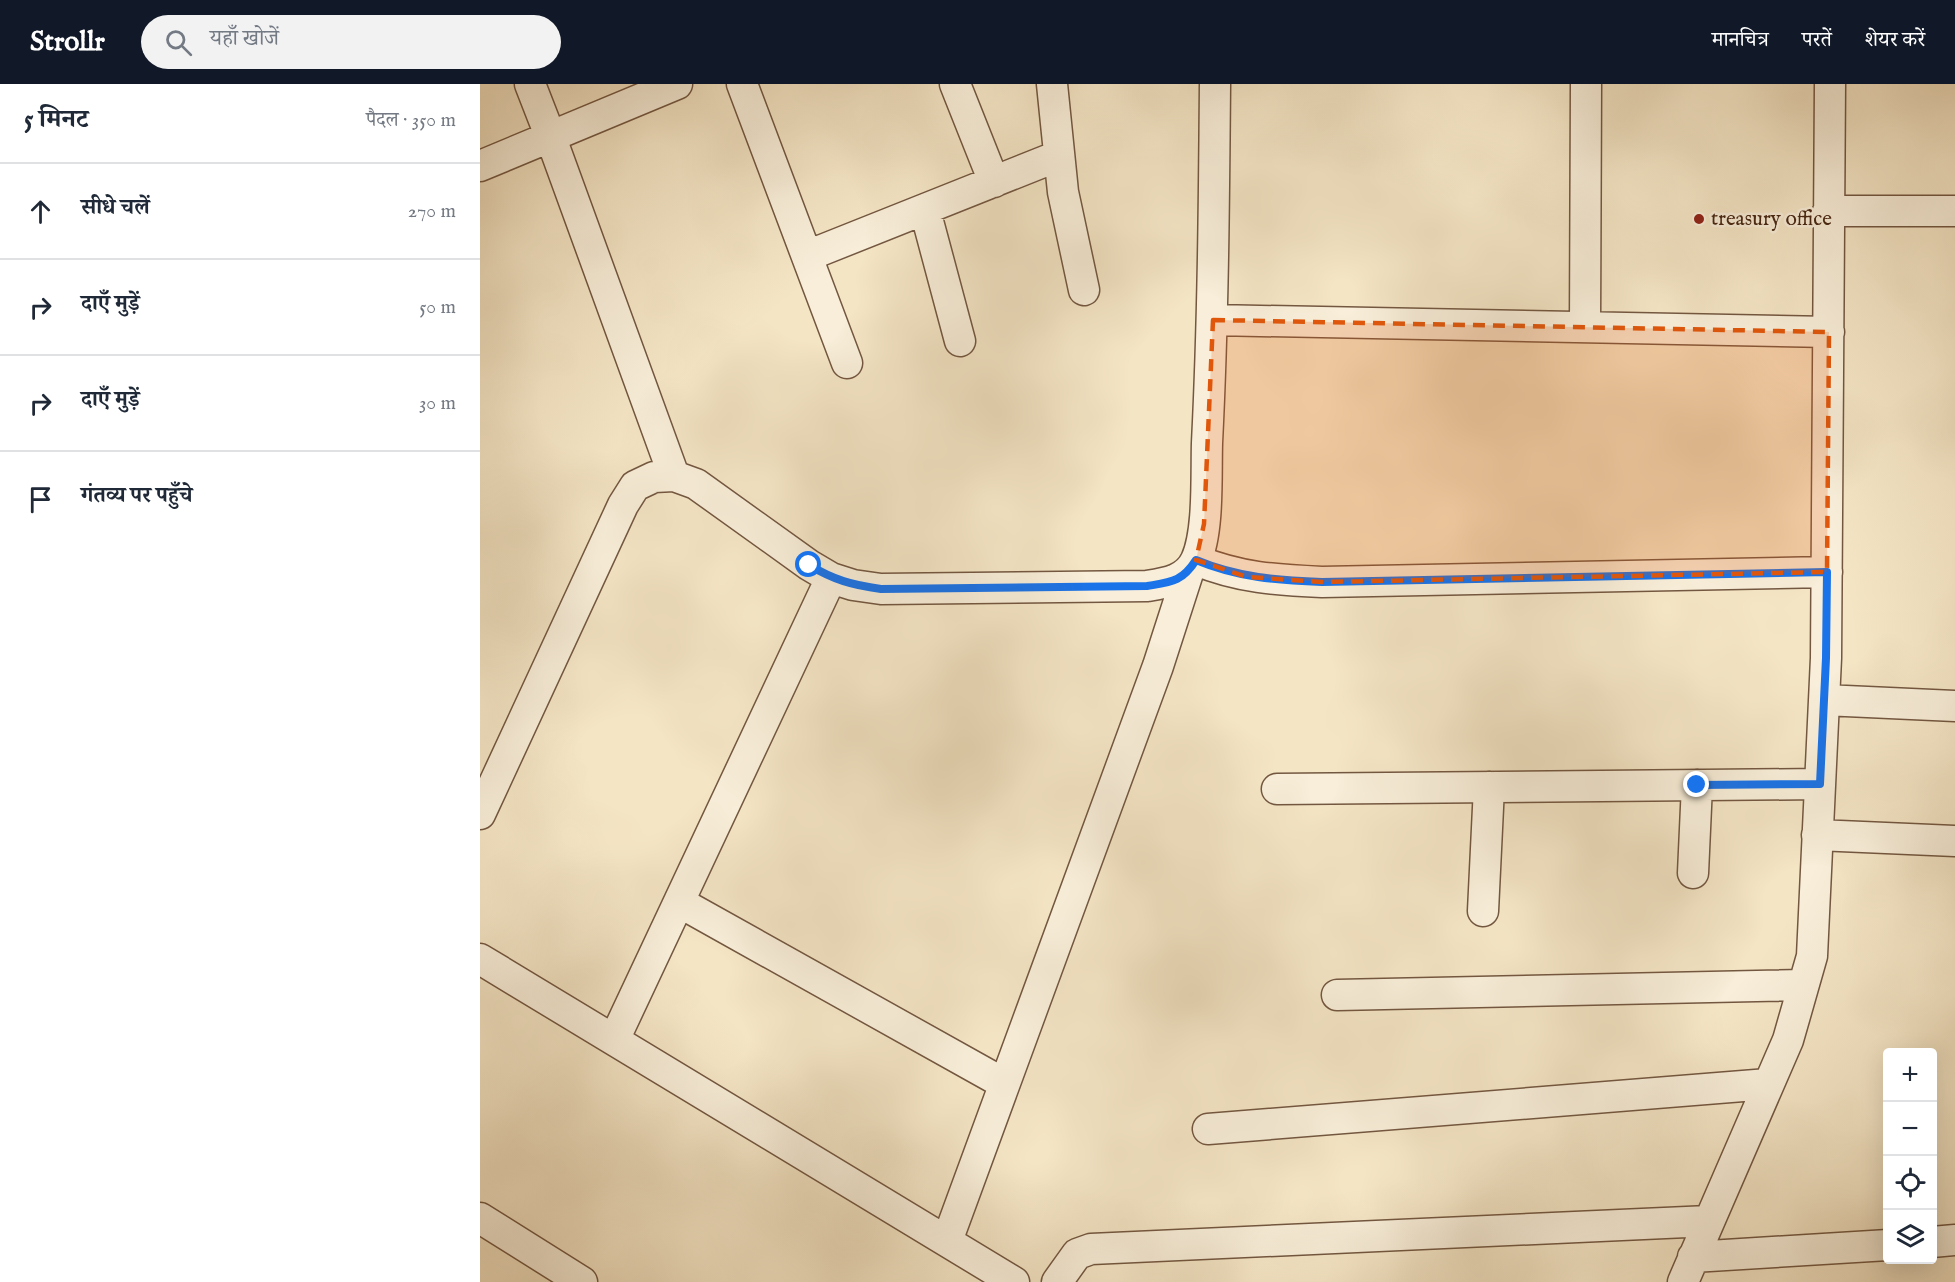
<!DOCTYPE html>
<html lang="hi">
<meta charset="utf-8">
<style>
body{margin:0;font-family:"IM FELL English","Noto Serif Devanagari",serif;background:#f2f2f3;color:#1f2937}
.controls{position:absolute;right:18px;bottom:18px;display:grid;overflow:hidden;border-radius:6px;box-shadow:0 6px 24px #0002}
.controls button{width:54px;height:54px;display:grid;place-items:center;padding:0;border:0;border-bottom:2px solid #e0e1e3;background:#fff;color:#1f2937;font:30px sans-serif}
.stop{position:absolute;width:18px;height:18px;margin:-14px;border:4px solid #1a73e8;border-radius:50%;background:#fff}
.stop.end{background:#1a73e8;border-color:#fff;box-shadow:0 2px 6px #0008}
.list{margin:0;padding:0;list-style:none}
h2{display:flex;justify-content:space-between;align-items:center;height:78px;margin:0;padding:0 24px;font-size:26px}
h2 small{font-size:20px;font-weight:400;color:#747a83}
.list li{display:grid;grid-template-columns:39px 1fr auto;gap:18px;align-items:center;box-sizing:border-box;height:96px;padding:0 24px;border-top:2px solid #e0e1e3}
.list b{display:block;font-size:22px;white-space:nowrap}
.list em{font-size:20px;font-style:normal;color:#747a83}
.icon{flex:none;width:33px;height:33px;fill:none;stroke:currentColor;stroke-width:2;stroke-linecap:round;stroke-linejoin:round}
.map{position:relative;flex:none;width:1475px;height:1198px;overflow:hidden}
header{display:flex;align-items:center;gap:36px;box-sizing:border-box;height:84px;padding:0 30px;background:#111827;color:#fff}
header strong{font-size:28px}
nav{display:flex;gap:33px;margin-inline-start:auto;font-size:21px}
.search{width:420px;height:54px;background:#f2f2f3;display:flex;align-items:center;gap:15px;box-sizing:border-box;padding:0 21px;border-radius:33px;color:#747a83;font-size:22px}
main{display:flex}
aside{flex:1;background:#fff}
.map>svg:first-child{display:block}
.lines{fill:none;stroke-linecap:round;stroke-linejoin:round}
.minor-casing{stroke:#735740;stroke-width:33}
.minor{stroke:#f8eed9;stroke-width:30}
.route{stroke:#1a73e8;stroke-width:8}
.marked{fill:#e0570c;fill-opacity:0.2;stroke:#e0570c;stroke-width:4.5;stroke-dasharray:12 8;stroke-linejoin:round}
.poi-dot{fill:#8f2418;stroke:#f8eed9;stroke-width:2}
.labels{text-anchor:middle;dominant-baseline:central;stroke-width:5;stroke-linejoin:round;paint-order:stroke}
.poi-label{font-size:21px;fill:#482813;stroke:#f8eed9;text-anchor:start}
</style>
<header>
<strong>Strollr</strong>
<div class="search"><svg class="icon" aria-label="search" viewBox="0 0 24 24"><circle cx="10" cy="10" r="6"/><path d="M15 15l6 6"/></svg>यहाँ खोजें</div>
<nav><a>मानचित्र</a><a>परतें</a><a>शेयर करें</a></nav>
</header>
<main>
<aside>
<h2>5 मिनट<small>पैदल · 350 m</small></h2>
<ul class="list">
<li><svg class="icon" aria-label="ahead" viewBox="0 0 24 24"><path d="M12 20V5M6 11l6-6 6 6"/></svg><div><b>सीधे चलें</b></div><em>270 m</em></li>
<li><svg class="icon" aria-label="right" viewBox="0 0 24 24"><path d="M7 20v-9h11M14 6l5 5-5 5"/></svg><div><b>दाएँ मुड़ें</b></div><em>50 m</em></li>
<li><svg class="icon" aria-label="right" viewBox="0 0 24 24"><path d="M7 20v-9h11M14 6l5 5-5 5"/></svg><div><b>दाएँ मुड़ें</b></div><em>30 m</em></li>
<li><svg class="icon" aria-label="arrive" viewBox="0 0 24 24"><path d="M6 21V4h12l-3 4 3 4H6"/></svg><div><b>गंतव्य पर पहुँचे</b></div></li>
</ul>
</aside>
<div class="map">
<svg width="1475" height="1198" viewBox="0 0 1475 1198">
<rect width="100%" height="100%" fill="#f4e5c5"/>
<filter id="stains"><feTurbulence type="fractalNoise" baseFrequency=".00333" numOctaves="4"/><feColorMatrix values="0 0 0 0 .2 0 0 0 0 .09 0 0 0 0 .02 0 0 0 .5 -.17"/></filter>
<radialGradient id="worn" r=".72"><stop offset=".6" stop-color="#630" stop-opacity="0"/><stop offset="1" stop-color="#630" stop-opacity=".3"/></radialGradient>
<g class="lines">
<defs>
<path id="minor" d="M50 0 71 54 194 392
M262 0 367 279
M475 0 514 98
M572 0 583 108 604 206
M0 82 197 0
M445 126 480 257
M1348 127H1475
M327 172 578 72
M733 236 1349 248
M1105 243 1106 0
M716 476C759 494 797 496 842 498L1347 488
M1344 616 1475 622
M797 705 1340 700
M0 730 143 421 155 402 174 393 194 392 216 400 329 481 351 494 373 501 401 505 667 502C686 499 707 496 716 476 729 448 726 391 727 359 733 239 734 120 735 0
M1337 751 1475 757
M1213 789 1217 701
M199 818 523 999
M1003 827 1009 703
M0 875 534 1198
M857 911 1323 901
M134 956 351 494
M728 1045 1288 1000
M0 1134 102 1198
M467 1157 678 582 708 489
M1452 1158 1475 1156
M1213 1173 1408 1161
M577 1198 597 1170 611 1165 1229 1137
M1203 1198 1308 956 1332 872 1346 574 1350 0"/>
</defs>
<use href="#minor" class="minor-casing"/>
<use href="#minor" class="minor"/>
</g>
<g class="lines">
<path class="route" d="M329 481C354 496 372 501 401 505L667 502C691 498 702 498 716 476 759 494 797 496 842 498L1347 488 1346 574 1340 700 1217 701"/>
</g>
<path class="marked" d="M733 236 1349 248 1347 488 842 498 767 493 716 476 724 440Z"/>
<circle class="poi-dot" cx="1219" cy="135" r="6"/>
<g class="labels">
<g class="poi-label">
<text x="1231" y="135">treasury office</text>
</g>
</g>
<rect width="100%" height="100%" filter="url(#stains)"/>
<rect width="100%" height="100%" fill="url(#worn)"/>
</svg>
<div class="controls">
<button>+</button>
<button>−</button>
<button><svg class="icon" aria-label="locate" viewBox="0 0 24 24"><circle cx="12" cy="12" r="6"/><path d="M12 2v4M12 18v4M2 12h4M18 12h4"/></svg></button>
<button><svg class="icon" aria-label="layers" viewBox="0 0 24 24"><path d="M12 4l9 5-9 5-9-5zM3 14l9 5 9-5"/></svg></button>
</div>
<div class="stop" style="left:329px;top:481px"></div>
<div class="stop end" style="left:1217px;top:701px"></div>
</div>
</main>
